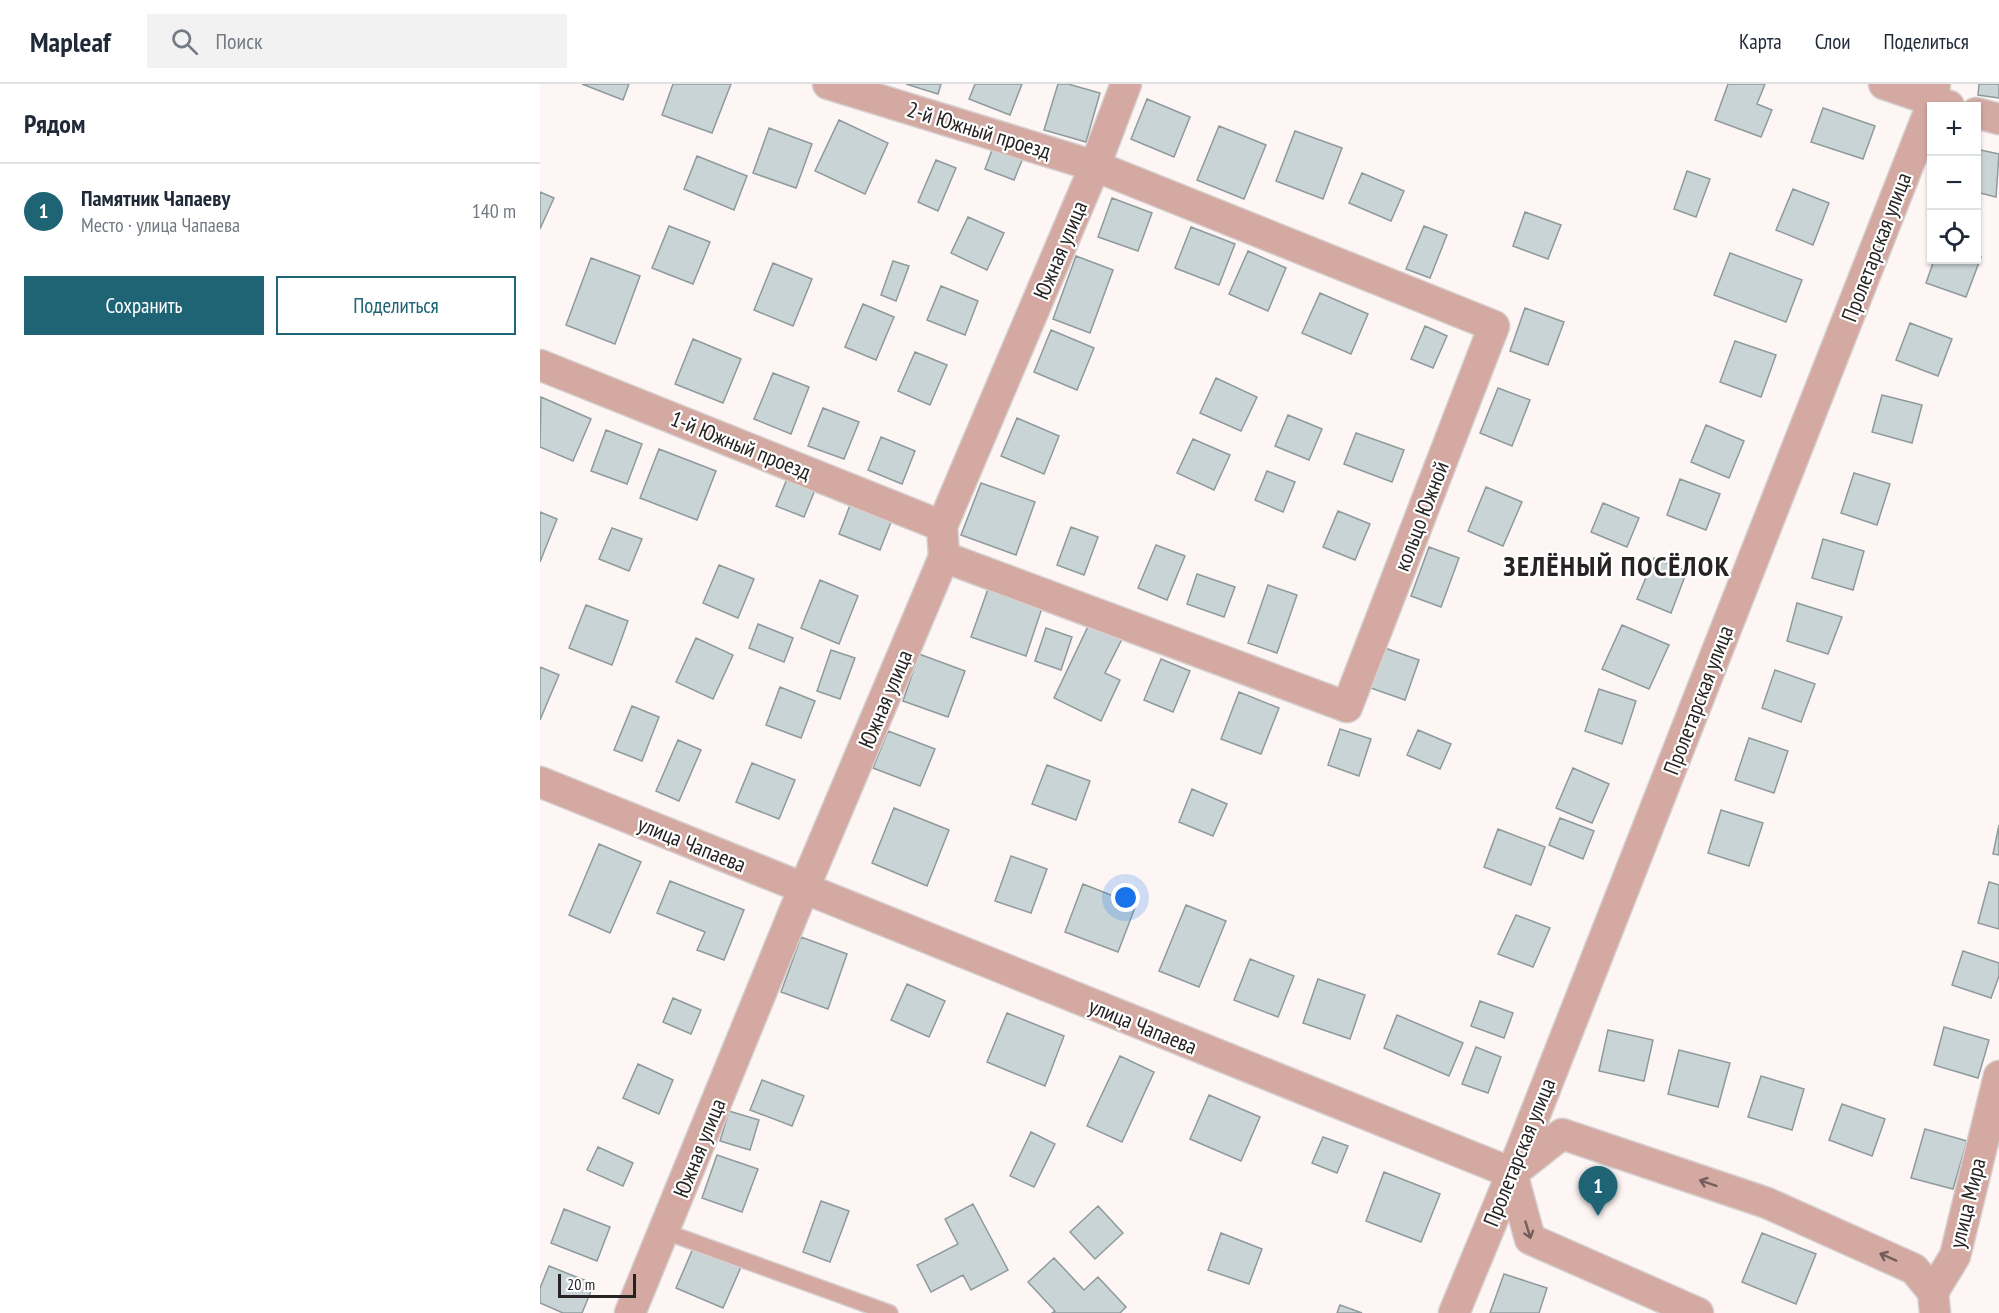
<!DOCTYPE html>
<html lang="ru">
<meta charset="utf-8">
<style>
body{margin:0;font-family:"PT Sans Narrow",sans-serif;background:#f2f2f3;color:#1f2937}
.controls{position:absolute;right:18px;top:18px;display:grid;overflow:hidden;border-radius:0px;box-shadow:0 2px 4px #0004}
.controls button{width:54px;height:54px;display:grid;place-items:center;padding:0;border:0;border-bottom:2px solid #e0e1e3;background:#fff;color:#1f2937;font:30px sans-serif}
.scale{position:absolute;left:18px;bottom:15px;width:78px;box-sizing:border-box;padding-left:6px;border:3px solid #272322;border-top:0;font-size:16px;line-height:21px;white-space:nowrap;color:#272322;-webkit-text-stroke:4px #fff;paint-order:stroke}
.you{position:absolute;left:586px;top:814px;width:21px;height:21px;margin:-15px;border:4px solid #fff;border-radius:50%;background:#1a73e8;box-shadow:0 0 0 9px #1a73e833}
.badge{display:grid;place-items:center;width:39px;height:39px;border-radius:50%;background:#1e6474;color:#fff;font-size:20px;font-weight:700}
.pin{position:absolute;translate:-50% -50px;filter:drop-shadow(0 2px 3px #0008)}
.pin::after{content:'';position:absolute;top:32px;width:21px;height:18px;background:inherit;clip-path:polygon(0 0,100% 0,50% 100%)}
.list{margin:0;padding:0;list-style:none}
h2{display:flex;justify-content:space-between;align-items:center;height:78px;margin:0;padding:0 24px;font-size:26px}
h2 small{font-size:20px;font-weight:400;color:#747a83}
.list li{display:grid;grid-template-columns:39px 1fr auto;gap:18px;align-items:center;box-sizing:border-box;height:96px;padding:0 24px;border-top:2px solid #e0e1e3}
.list b{display:block;font-size:22px;white-space:nowrap}
.list p{margin:0;font-size:20px;white-space:nowrap;color:#747a83}
.list em{font-size:20px;font-style:normal;color:#747a83}
.actions{display:flex;gap:12px;padding:18px 24px}
.actions a{flex:1;padding:14px 0;border:2px solid #1e6474;border-radius:0px;text-align:center;font-size:21px;color:#1e6474}
.actions .main{background:#1e6474;color:#fff}
.icon{flex:none;width:33px;height:33px;fill:none;stroke:currentColor;stroke-width:2;stroke-linecap:round;stroke-linejoin:round}
.map{position:relative;flex:none;width:1459px;height:1229px;overflow:hidden}
header{display:flex;align-items:center;gap:36px;box-sizing:border-box;height:84px;padding:0 30px;background:#fff;border-bottom:2px solid #e0e1e3}
header strong{font-size:28px}
nav{display:flex;gap:33px;margin-inline-start:auto;font-size:21px}
.search{width:420px;height:54px;background:#f2f2f3;display:flex;align-items:center;gap:15px;box-sizing:border-box;padding:0 21px;border-radius:0px;color:#747a83;font-size:22px}
main{display:flex}
aside{flex:1;background:#fff}
.map>svg:first-child{display:block}
.building{fill:#c9d4d7;stroke:#8f9a9d;stroke-width:1.5}
.lines{fill:none;stroke-linecap:round;stroke-linejoin:round}
.service-casing{stroke:#d6d0cf;stroke-width:18}
.minor-casing{stroke:#d6d0cf;stroke-width:33}
.service{stroke:#d3a9a2;stroke-width:15}
.minor{stroke:#d3a9a2;stroke-width:30}
.oneway{stroke:#745f5c}
.labels{text-anchor:middle;dominant-baseline:central;stroke-width:4.5;stroke-linejoin:round;paint-order:stroke}
.street-label{font-size:22px;fill:#272322;stroke:#fff}
.district-label{font-size:28px;font-weight:bold;letter-spacing:1.5px;fill:#272322;stroke:#fff}
</style>
<header>
<strong>Mapleaf</strong>
<div class="search"><svg class="icon" aria-label="search" viewBox="0 0 24 24"><circle cx="10" cy="10" r="6"/><path d="M15 15l6 6"/></svg>Поиск</div>
<nav><a>Карта</a><a>Слои</a><a>Поделиться</a></nav>
</header>
<main>
<aside>
<h2>Рядом<small></small></h2>
<ul class="list">
<li><span class="badge">1</span><div><b>Памятник Чапаеву</b><p>Место · улица Чапаева</p></div><em>140 m</em></li>
</ul>
<div class="actions"><a class="main">Сохранить</a><a>Поделиться</a></div>
</aside>
<div class="map">
<svg width="1459" height="1229" viewBox="0 0 1459 1229">
<rect width="100%" height="100%" fill="#fdf6f5"/>
<path class="building" d="M42 0H89L83 16Z
M133 0H191L172 49 122 31Z
M366 0H401L398 10Z
M435 0H482L470 31 429 15Z
M518 0H528L560 9 546 58 504 46Z
M1188 0H1225L1217 20 1232 26 1221 53 1175 36Z
M1439 0H1459V14L1438 11Z
M607 15 650 33 634 73 591 55Z
M1283 24 1335 42 1323 75 1271 58Z
M299 36 348 59 325 110 275 87Z
M679 42 726 61 704 115 657 96Z
M229 44 272 60 256 104 213 89Z
M755 47 802 64 783 115 736 97Z
M455 58 485 69 474 96 445 85Z
M1436 65 1459 70 1456 113 1436 108Z
M157 72 207 92 194 126 144 105Z
M396 76 416 84 398 127 378 118Z
M1147 87 1170 95 1156 133 1134 125Z
M822 89 864 107 851 137 809 119Z
M1253 105 1289 119 1273 161 1236 146Z
M0 108 14 114 0 145Z
M572 114 612 129 598 167 558 153Z
M985 128 1021 141 1008 175 973 162Z
M428 133 464 149 447 186 411 169Z
M129 142 170 158 153 200 112 184Z
M884 142 907 151 890 194 866 185Z
M651 143 695 160 679 201 635 184Z
M708 167 746 184 728 227 689 210Z
M1190 169 1262 196 1246 238 1174 211Z
M536 172 573 186 550 249 513 235Z
M1436 172 1441 173 1426 213 1386 199 1394 176H1436Z
M51 174 100 192 75 260 26 241Z
M353 177 369 182 356 217 341 211Z
M233 179 272 195 253 242 214 226Z
M401 202 438 217 425 251 387 236Z
M780 209 828 230 811 270 762 249Z
M323 220 354 233 336 276 305 263Z
M985 224 1024 238 1008 281 970 267Z
M1370 239 1412 255 1398 292 1356 276Z
M885 242 907 252 893 284 871 275Z
M511 246 554 264 537 306 494 288Z
M153 255 201 275 183 319 135 300Z
M1195 257 1236 271 1221 313 1180 298Z
M375 268 407 281 390 321 358 307Z
M233 289 269 303 251 350 214 335Z
M676 294 717 313 701 347 660 329Z
M958 304 990 316 972 362 940 349Z
M1342 311 1382 321 1372 359 1332 348Z
M1 313 51 335 33 377 0 363Z
M283 324 319 338 304 375 268 362Z
M748 331 782 345 769 376 735 362Z
M477 334 519 352 504 390 461 372Z
M1166 341 1204 357 1189 394 1151 378Z
M66 346 102 360 87 400 51 387Z
M816 349 864 366 852 398 804 380Z
M341 353 375 367 362 400 328 386Z
M653 355 690 371 674 406 637 389Z
M119 365 176 387 157 436 100 414Z
M727 387 755 398 743 428 715 416Z
M1314 389 1350 400 1337 441 1301 429Z
M247 395 275 406 264 433 236 422Z
M1140 395 1180 410 1166 446 1127 431Z
M441 399 495 418 476 471 421 451Z
M946 403 982 418 963 462 928 447Z
M312 416 353 433 340 466 299 450Z
M1063 419 1099 434 1087 463 1051 448Z
M798 427 830 440 815 476 783 463Z
M0 428 17 435 0 478Z
M531 443 558 453 544 491 517 481Z
M72 444 102 455 89 487 59 475Z
M1283 455 1324 467 1313 506 1272 494Z
M616 461 645 472 627 516 598 504Z
M889 463 919 474 901 523 871 512Z
M1114 474 1147 487 1131 529 1097 515Z
M179 481 214 495 198 534 163 519Z
M657 490 695 503 684 533 647 520Z
M280 496 318 512 299 560 261 544Z
M728 501 757 511 737 569 708 559Z
M448 505 502 524 486 572 431 553Z
M1257 519 1302 533 1288 570 1247 557Z
M46 521 88 537 72 581 29 564Z
M552 534 585 549 565 589 580 596 561 637 514 614Z
M218 540 253 554 244 578 209 564Z
M1082 541 1129 561 1109 605 1062 585Z
M506 544 532 553 521 586 495 577Z
M156 554 193 571 173 615 136 598Z
M842 563 879 576 865 616 828 603Z
M291 566 315 574 300 615 277 607Z
M379 570 425 587 408 633 363 617Z
M621 575 650 587 633 628 604 616Z
M0 583 19 591 0 636Z
M1235 586 1275 600 1261 638 1222 624Z
M240 603 275 617 261 654 226 641Z
M1059 605 1096 617 1082 660 1045 647Z
M699 608 739 624 721 670 681 655Z
M92 622 119 633 102 677 74 666Z
M800 645 831 655 819 692 788 681Z
M878 646 911 660 900 685 867 671Z
M348 647 395 665 380 702 333 684Z
M1209 654 1248 667 1234 709 1195 696Z
M138 656 161 666 139 717 116 707Z
M212 679 255 696 239 735 196 718Z
M507 681 550 697 536 736 492 720Z
M1033 684 1069 700 1052 739 1016 724Z
M652 705 687 720 673 752 639 738Z
M354 724 409 746 387 802 332 779Z
M1181 726 1223 739 1209 782 1168 769Z
M1020 734 1054 747 1043 775 1009 761Z
M1459 741V771L1453 770Z
M958 745 1005 763 991 801 944 783Z
M59 760 101 778 70 849 29 831Z
M471 772 507 785 491 829 455 817Z
M130 797 204 826 184 876 157 866 165 848 117 829Z
M1449 798 1459 801V845L1438 839Z
M543 800 596 821 578 868 525 848Z
M646 821 686 837 659 903 619 887Z
M976 831 1010 844 993 883 958 870Z
M261 853 307 870 288 925 241 908Z
M1423 867 1459 879V892L1451 914 1412 901Z
M710 875 754 892 738 933 694 916Z
M778 895 825 911 810 955 763 939Z
M367 900 405 917 389 953 351 936Z
M133 914 161 926 151 950 123 938Z
M940 917 973 929 964 954 931 942Z
M467 929 524 952 505 1002 447 978Z
M857 931 923 959 909 992 844 964Z
M1404 943 1449 956 1438 994 1394 981Z
M1068 946 1113 956 1104 997 1059 987Z
M936 963 961 973 948 1009 922 1000Z
M1139 966 1190 979 1178 1023 1128 1010Z
M580 972 614 988 582 1058 547 1042Z
M98 980 133 996 119 1030 83 1014Z
M1221 992 1264 1005 1252 1046 1208 1033Z
M222 996 264 1012 252 1042 210 1026Z
M669 1011 720 1033 701 1077 650 1055Z
M1302 1020 1345 1035 1332 1072 1289 1056Z
M189 1027 219 1036 210 1066 180 1057Z
M1385 1045 1427 1057 1413 1105 1371 1094Z
M491 1048 515 1060 494 1103 470 1092Z
M783 1053 808 1062 797 1089 772 1079Z
M58 1063 93 1079 83 1102 47 1086Z
M177 1071 218 1085 202 1128 162 1114Z
M844 1088 900 1110 881 1158 826 1137Z
M281 1117 309 1127 290 1178 263 1168Z
M433 1120 468 1186 431 1206 423 1191 391 1208 377 1181 418 1160 405 1135Z
M558 1122 583 1149 555 1175 530 1148Z
M24 1125 70 1143 57 1177 11 1159Z
M681 1149 722 1165 709 1200 668 1186Z
M1222 1149 1276 1170 1256 1220 1202 1198Z
M154 1162 201 1183 183 1224 136 1204Z
M514 1174 544 1206 558 1193 586 1223 580 1229H512L515 1227 488 1198Z
M9 1182 54 1200 42 1229H23L0 1219V1204Z
M964 1190 1007 1204 999 1229H950Z
M800 1221 822 1229H797Z"/>
<g class="lines">
<defs>
<path id="service" d="M126 1148 350 1229"/>
<path id="minor" d="M288 0 555 82 954 242 807 623 404 473
M1344 0 1409 22
M1436 29 1459 35
M0 281 402 442
M0 698 972 1089
M975 1087 1022 1050 1227 1119 1374 1185 1393 1208 1395 1229
M972 1089 990 1155 1158 1229
M1393 1208 1415 1172 1459 992
M90 1229 254 828 404 473 402 442 555 82 586 0
M914 1229 972 1089 1393 18 1395 0"/>
</defs>
<use href="#service" class="service-casing"/>
<use href="#minor" class="minor-casing"/>
<use href="#service" class="service"/>
<use href="#minor" class="minor"/>
</g>
<defs><path id="oneway-shaft" d="M-6 0H5M1.5-3L5.5 0L1.5 3" fill="none" stroke-width="1.6" stroke-linecap="round" stroke-linejoin="round" transform="scale(1.5)"/></defs>
<g class="oneway">
<use href="#oneway-shaft" transform="translate(1168 1099) rotate(-161)"/>
<use href="#oneway-shaft" transform="translate(988 1146) rotate(73)"/>
<use href="#oneway-shaft" transform="translate(1348 1173) rotate(-156)"/>
</g>
<g class="labels">
<g class="street-label">
<text transform="translate(439 46) rotate(17)">2-й Южный проезд</text>
<text transform="translate(1336 163) rotate(-69)">Пролетарская улица</text>
<text transform="translate(520 166) rotate(-67)">Южная улица</text>
<text transform="translate(201 361) rotate(22)">1-й Южный проезд</text>
<text transform="translate(881 432) rotate(-69)">кольцо Южной</text>
<text transform="translate(345 615) rotate(-67)">Южная улица</text>
<text transform="translate(1158 616) rotate(-69)">Пролетарская улица</text>
<text transform="translate(152 760) rotate(22)">улица Чапаева</text>
<text transform="translate(603 942) rotate(22)">улица Чапаева</text>
<text transform="translate(159 1064) rotate(-68)">Южная улица</text>
<text transform="translate(979 1068) rotate(-68)">Пролетарская улица</text>
<text transform="translate(1427 1119) rotate(-76)">улица Мира</text>
</g>
<g class="district-label">
<text x="1077" y="481">ЗЕЛЁНЫЙ ПОСЁЛОК</text>
</g>
</g>
</svg>
<div class="controls">
<button>+</button>
<button>−</button>
<button><svg class="icon" aria-label="locate" viewBox="0 0 24 24"><circle cx="12" cy="12" r="6"/><path d="M12 2v4M12 18v4M2 12h4M18 12h4"/></svg></button>
</div>
<div class="scale">20 m</div>
<div class="you"></div>
<div class="pin badge" style="left:1058px;top:1132px">1</div>
</div>
</main>
